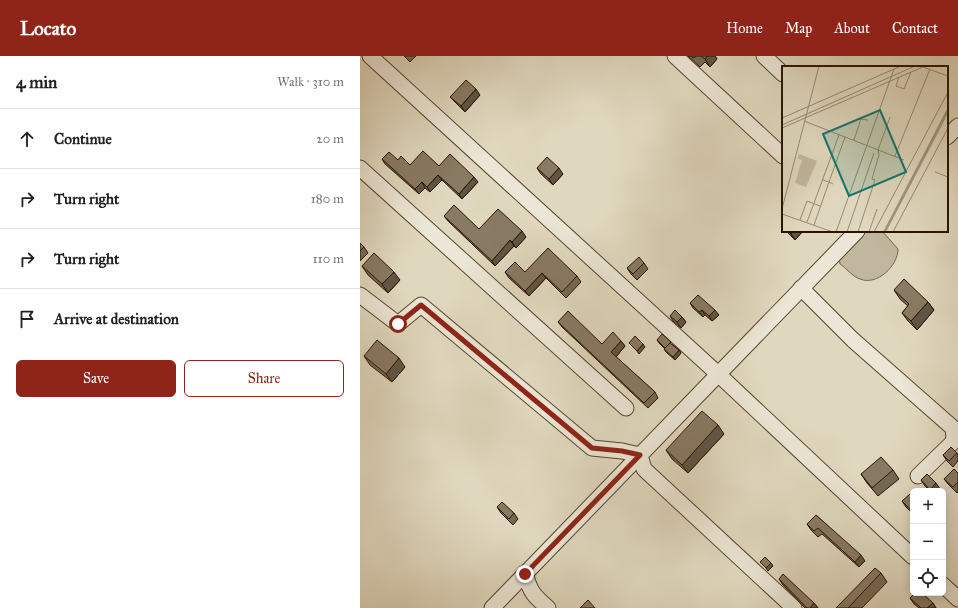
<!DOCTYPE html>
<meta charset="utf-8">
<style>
body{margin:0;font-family:"IM FELL Great Primer",serif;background:#f6f6f6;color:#222}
.controls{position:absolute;right:12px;bottom:12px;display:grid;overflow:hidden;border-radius:6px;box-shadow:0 2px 10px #0003}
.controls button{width:36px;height:36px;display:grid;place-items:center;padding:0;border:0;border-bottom:1px solid #e0e0e0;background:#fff;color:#222;font:20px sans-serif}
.stop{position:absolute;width:12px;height:12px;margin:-9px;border:3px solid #8f2418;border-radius:50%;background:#fff}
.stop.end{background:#8f2418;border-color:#fff;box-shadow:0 1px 4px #0008}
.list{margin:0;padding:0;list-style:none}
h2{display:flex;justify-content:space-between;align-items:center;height:52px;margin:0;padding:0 16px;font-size:17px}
h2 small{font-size:13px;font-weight:400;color:#767676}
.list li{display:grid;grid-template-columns:26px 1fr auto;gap:12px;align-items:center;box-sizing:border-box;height:60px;padding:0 16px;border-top:1px solid #e0e0e0}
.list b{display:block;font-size:15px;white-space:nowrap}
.list em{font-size:13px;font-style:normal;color:#767676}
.actions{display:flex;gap:8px;padding:12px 16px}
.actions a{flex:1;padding:9px 0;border:1px solid #8f2418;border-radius:6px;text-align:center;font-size:14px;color:#8f2418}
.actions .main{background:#8f2418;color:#fff}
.icon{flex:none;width:22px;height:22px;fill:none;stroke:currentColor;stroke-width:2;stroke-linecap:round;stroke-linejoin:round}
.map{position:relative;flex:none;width:598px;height:552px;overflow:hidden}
header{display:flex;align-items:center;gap:24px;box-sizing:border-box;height:56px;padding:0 20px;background:#8f2418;color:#fff}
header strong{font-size:19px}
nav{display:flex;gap:22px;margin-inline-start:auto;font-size:14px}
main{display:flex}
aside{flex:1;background:#fff}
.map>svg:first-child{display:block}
.green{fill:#c1b79e;stroke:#746650}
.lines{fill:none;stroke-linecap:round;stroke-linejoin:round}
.minor-casing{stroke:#564530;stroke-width:17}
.minor{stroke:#ebe6d5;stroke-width:15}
.wall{fill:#756955;stroke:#281401}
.shaded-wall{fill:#5f5545;stroke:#281401}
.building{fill:#887a63;stroke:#281401}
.route{stroke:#8f2418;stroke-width:5}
.inset-road{fill:none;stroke:#968a72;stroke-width:1}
.view{fill:#0f766e;fill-opacity:0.15;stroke:#0f766e;stroke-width:2}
.inset-edge{fill:none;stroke:#281401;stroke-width:2}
</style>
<header>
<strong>Locato</strong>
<nav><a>Home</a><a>Map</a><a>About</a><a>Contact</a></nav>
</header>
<main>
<aside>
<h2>4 min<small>Walk · 310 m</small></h2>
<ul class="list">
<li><svg class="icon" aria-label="ahead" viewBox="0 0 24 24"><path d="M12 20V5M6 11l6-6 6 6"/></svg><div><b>Continue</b></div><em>20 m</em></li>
<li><svg class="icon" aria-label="right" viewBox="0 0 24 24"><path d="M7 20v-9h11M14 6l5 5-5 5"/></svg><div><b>Turn right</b></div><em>180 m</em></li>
<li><svg class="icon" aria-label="right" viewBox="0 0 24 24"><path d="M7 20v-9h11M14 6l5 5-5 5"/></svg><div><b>Turn right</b></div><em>110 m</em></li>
<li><svg class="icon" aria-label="arrive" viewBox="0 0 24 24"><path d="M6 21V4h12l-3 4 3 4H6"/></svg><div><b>Arrive at destination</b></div></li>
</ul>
<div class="actions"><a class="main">Save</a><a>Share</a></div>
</aside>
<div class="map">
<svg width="598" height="552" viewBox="0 0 598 552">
<rect width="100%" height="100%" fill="#e0d8be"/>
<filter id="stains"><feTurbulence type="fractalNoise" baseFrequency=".005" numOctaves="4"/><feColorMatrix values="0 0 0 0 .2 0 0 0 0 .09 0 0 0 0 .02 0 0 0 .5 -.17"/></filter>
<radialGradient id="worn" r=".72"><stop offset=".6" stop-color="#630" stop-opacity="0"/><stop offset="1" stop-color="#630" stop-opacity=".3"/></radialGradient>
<path class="green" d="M505 175H522L538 193C538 210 517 230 500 223 493 221 486 212 480 208L479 201Z"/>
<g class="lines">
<defs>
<path id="minor" d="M10 0 358 318 553 501
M315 0 423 100
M404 0 423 18
M587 81 598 70
M0 112 266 352
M441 232 493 284 593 372 594 382 592 387 558 420
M0 239 38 268 61 249 232 392 262 395 280 399 284 413 434 552
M165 517C170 536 174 540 188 552
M583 529 598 543
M132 552 497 175"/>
</defs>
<use href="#minor" class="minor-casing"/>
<use href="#minor" class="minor"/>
</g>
<path class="wall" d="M44 0H56L50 6Z
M328 0H355L357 3 350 11 345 6 340 11Z
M120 39 105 56 90 41Z
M22 103 38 104 50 109 79 110 118 126 102 143 82 124 70 136 65 132 59 138 25 108Z
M177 112 203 118 193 129 181 118Z
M84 160 119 173 166 181 156 192 154 190 135 210 88 165Z
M426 175H443L435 184Z
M0 187 4 191 8 197 0 205Z
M284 207 288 213 277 224 271 218 267 212Z
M2 210 40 224 28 237 8 219Z
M145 216H165L217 220 221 226 206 242 186 222 169 240 149 222Z
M534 234 568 246 574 254 557 274 548 265 542 257 548 250 540 243Z
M330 247 359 259 352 265 345 259 343 261 333 252Z
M310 260 322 261 326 266 321 272 313 265Z
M198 266 242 288 261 285 265 290 256 301 295 336 298 342 288 352 202 271Z
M297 284 313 289 319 294 321 297 315 304 306 296 304 293H305L299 287Z
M4 300 45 311 32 326 10 309Z
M364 378 328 417 312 403 306 394Z
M597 397 598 399V405L593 411 587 405 583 399Z
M533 414 539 423 518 440 507 427 501 418Z
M598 417V436L597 437 588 428 584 423Z
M561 424 580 433 579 435H570L565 430Z
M553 441V458L546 451 542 445Z
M137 451 154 457 158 463 153 469 141 457Z
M456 459 505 505 499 511 462 478 458 481 451 474 447 468Z
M521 517 527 526 502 552H476Z
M419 523 454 547 458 552H445L423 529Z
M550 542 573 547 576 552H559L554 548Z"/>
<path class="shaded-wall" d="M347 0H355L357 3 350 11 345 3Z
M116 33 120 39 105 56 101 50Z
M199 112 203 118 193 129 189 123Z
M78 119 82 124 70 136 67 131Z
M114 121 118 126 102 143 99 138Z
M62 126 65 132 59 138 55 133Z
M162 175 166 181 156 192 152 186Z
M434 175H443L435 184 431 178Z
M150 184 154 190 135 210 132 205Z
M34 216 40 224 28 237 22 228Z
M182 217 186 222 169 240 165 235Z
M568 246 574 254 557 274 551 265Z
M342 254 345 259 343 261 339 256Z
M355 254 359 259 352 265 349 260Z
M322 261 326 266 321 272 317 266Z
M261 285 265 290 255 302 251 296Z
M283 288 285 291 279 298 277 295Z
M319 294 321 297 315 304 313 301Z
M39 302 45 311 32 326 26 318Z
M358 369 364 378 328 417 322 409Z
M576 427 580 433 579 435H571L570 434Z
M501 499 505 505 499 511 495 506Z
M411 507 413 510 408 515 406 512Z
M454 547 458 552H450Z
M573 547 576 552H567Z"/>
<path class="building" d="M331 0H336L334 2Z
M341 0H347L345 3Z
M106 24 116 33 101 50 90 41Z
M63 95 79 110 90 98 114 121 99 138 78 119 67 131 62 126 55 133 22 103 29 96 38 104 41 100 50 109Z
M187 101 199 112 189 123 177 112Z
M94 149 119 173 138 153 162 175 152 186 150 184 132 205 84 160Z
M428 175H434L431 178Z
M0 187 4 191 0 195Z
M188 192 217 220 202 236 182 217 165 235 145 216 155 206 165 216Z
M14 197 34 216 22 228 2 210Z
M279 201 284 207 273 218 267 212Z
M544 223 568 246 551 265 542 257 549 248 534 234Z
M338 239 355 254 349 260 342 254 339 256 330 247Z
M315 254 322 261 317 266 310 260Z
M208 255 242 288 253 276 261 285 251 296 295 336 284 347 198 266Z
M302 278 311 286 305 292 297 284Z
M275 280 283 288 277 295 269 287Z
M17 284 39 302 26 318 4 300Z
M310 287 319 294 313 301 304 293Z
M342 355 358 369 322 409 306 394Z
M591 391 597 397 589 405 583 399Z
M521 401 533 414 512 432 501 418Z
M594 413 598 417V426L593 431 584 423Z
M567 418 576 427 570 434 561 424Z
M550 438 553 441V452L551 454 542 445Z
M142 446 154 457 149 463 137 451Z
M456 459 501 499 495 506 458 472 454 475 447 468Z
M405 501 411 507 406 512 400 506Z
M515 512 521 517 488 552H476Z
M423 518 454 547 450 552H447L419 523Z
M555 537H562L573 547 567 552H561L550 542Z
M228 544 235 552H220Z"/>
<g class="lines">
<path class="route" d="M38 268 61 249 232 392 262 395 280 399 165 518"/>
</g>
<g transform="translate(422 10)">
<rect width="166" height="166" fill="#e0d8be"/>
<path d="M17 88 35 95 24 121 13 117 20 94 16 93Z" fill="#c1b79e"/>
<path d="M166 41V47L158 63 104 166H101Z" fill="#a1957e"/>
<path class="inset-road" d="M141 1 166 10M117 11 114 20 122 23 129 6M0 52 119 0M22 55 122 94M0 59 133 0M0 62 143 0M72 74 79 53 86 54M113 90 148 3M153 106 166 111M51 118 47 116 63 71M0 143 37 0M0 148 51 166M18 154 25 135 38 140M25 156 57 69M32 159 47 116 41 114M54 166 112 3M65 166 92 87M76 166 93 114 90 113 97 89 96 84 108 51M87 166 95 143M92 166 166 26M111 166 166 62"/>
<path class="view" d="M98 44 124 106 67 130 41 68Z"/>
<rect width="166" height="166" class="inset-edge"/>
</g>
<rect width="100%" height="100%" filter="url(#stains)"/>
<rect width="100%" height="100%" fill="url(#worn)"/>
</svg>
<div class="controls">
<button>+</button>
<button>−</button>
<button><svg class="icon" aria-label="locate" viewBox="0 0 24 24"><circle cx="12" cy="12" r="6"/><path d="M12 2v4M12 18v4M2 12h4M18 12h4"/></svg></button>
</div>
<div class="stop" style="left:38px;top:268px"></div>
<div class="stop end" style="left:165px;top:518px"></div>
</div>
</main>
